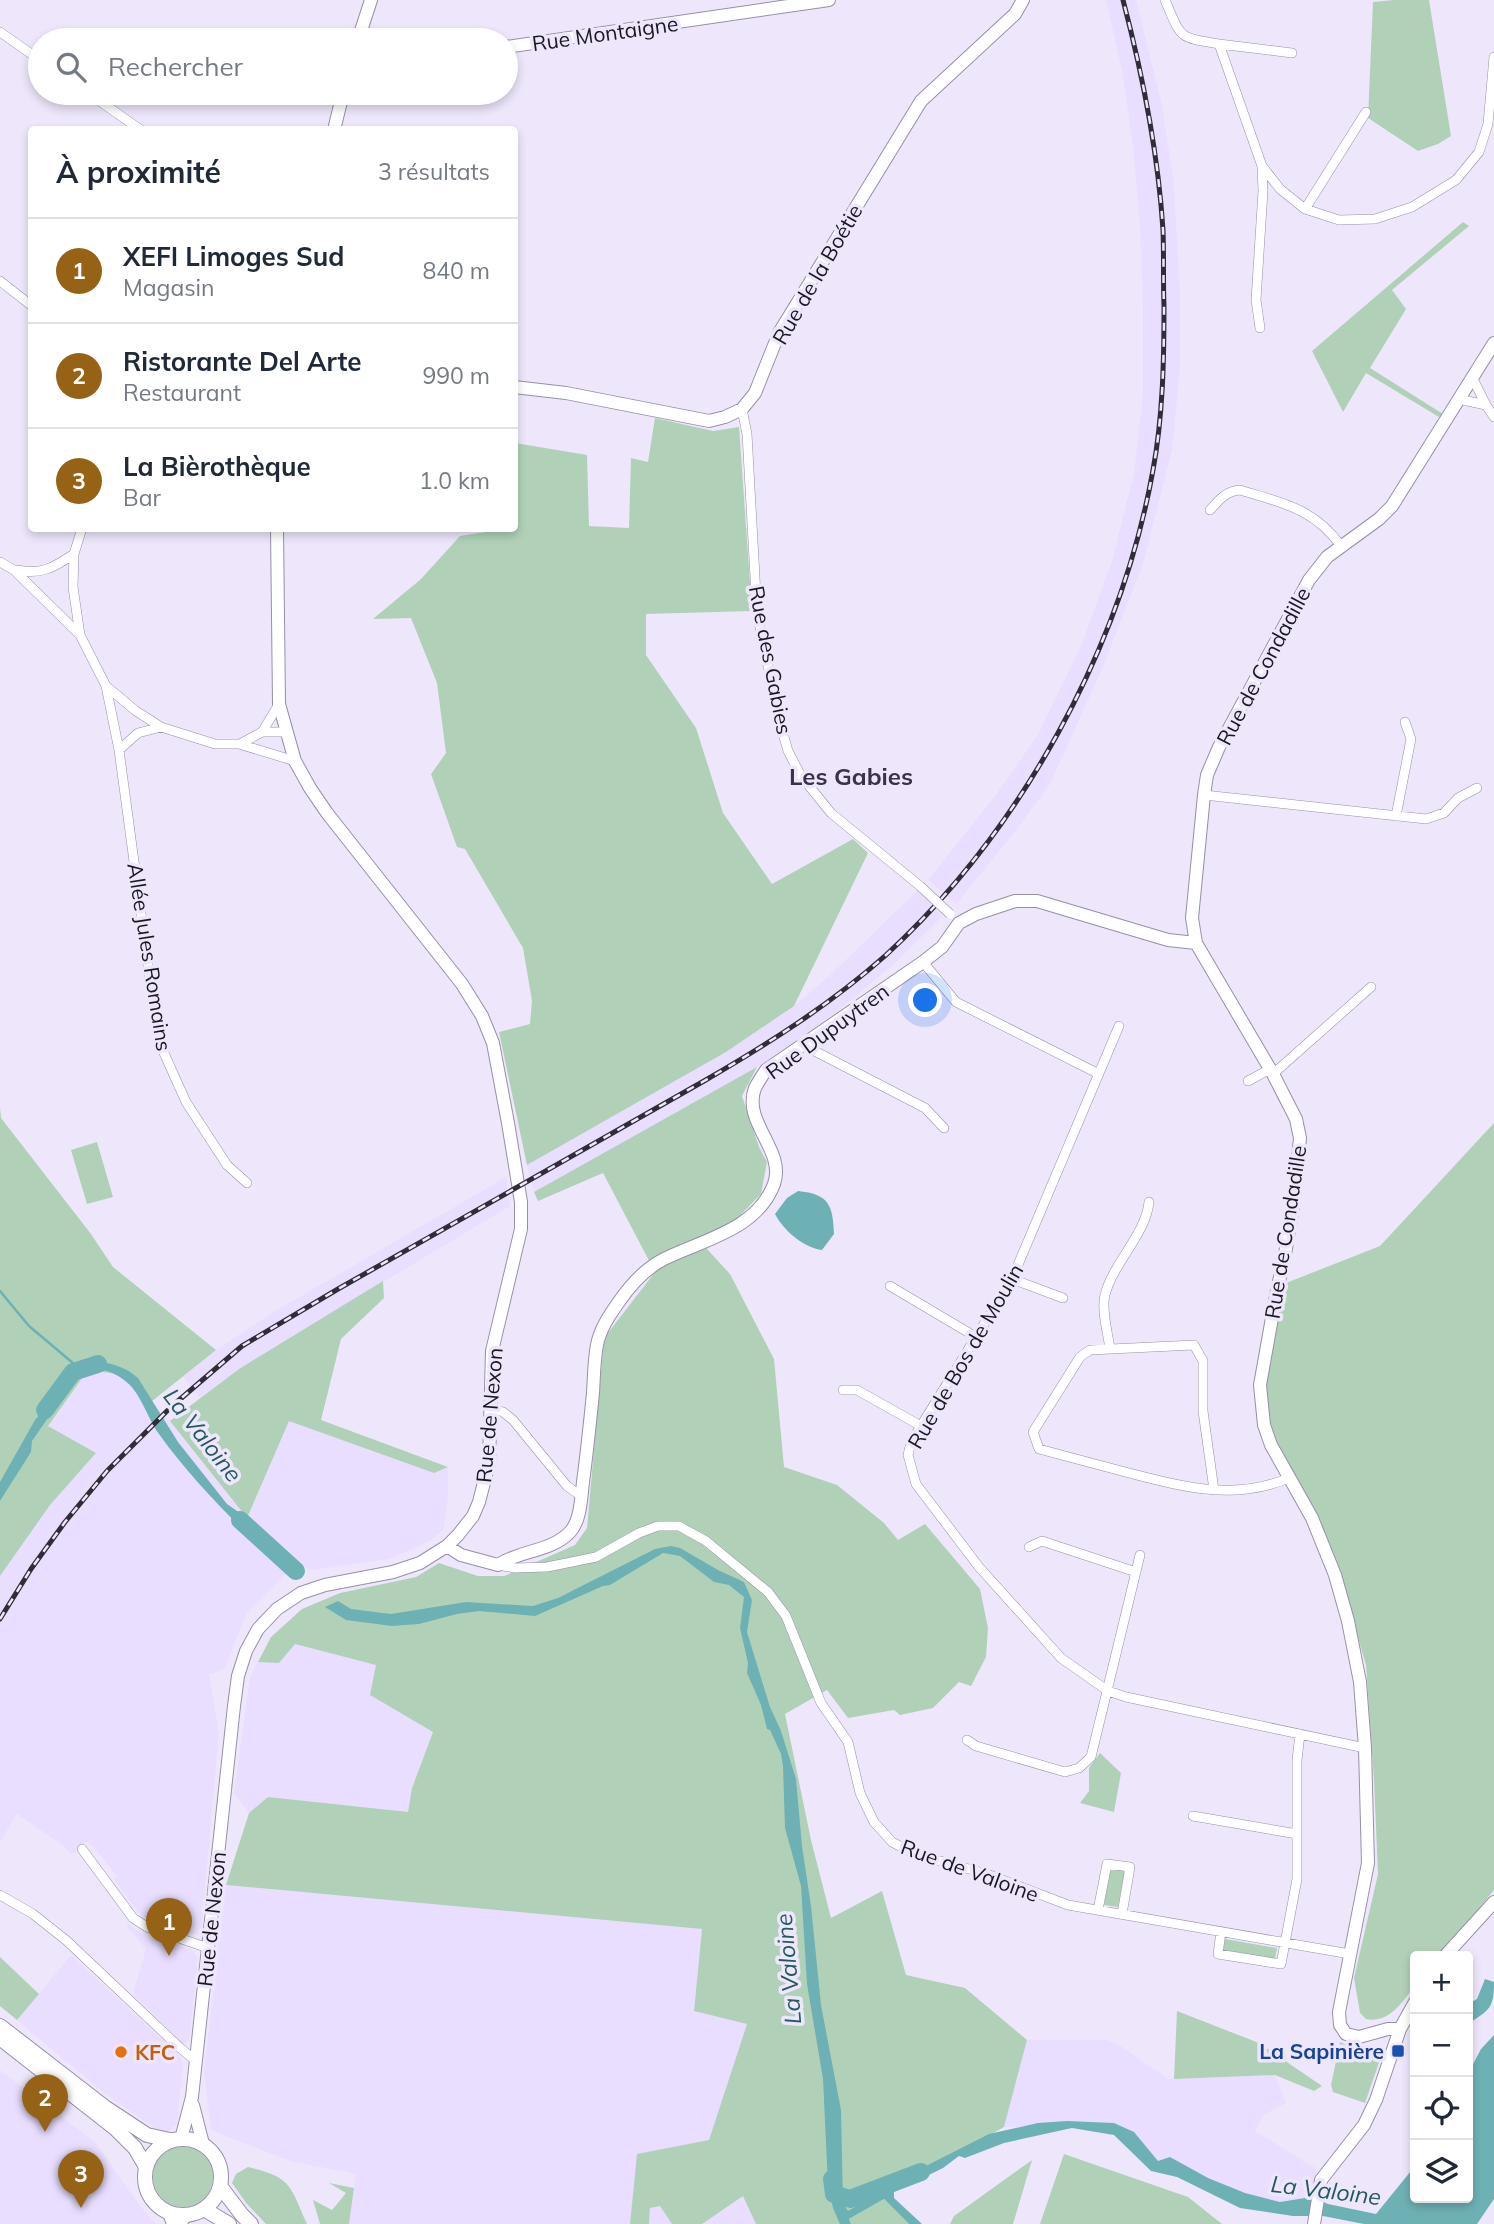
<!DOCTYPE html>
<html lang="fr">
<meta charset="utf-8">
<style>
body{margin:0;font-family:Mulish,sans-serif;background:#f6f6f7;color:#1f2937}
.controls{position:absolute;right:21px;bottom:21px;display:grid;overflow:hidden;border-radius:7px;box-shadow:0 4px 10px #0003}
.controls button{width:63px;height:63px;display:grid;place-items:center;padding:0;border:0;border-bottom:2px solid #e0e1e3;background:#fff;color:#1f2937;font:35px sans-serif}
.you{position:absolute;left:926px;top:1001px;width:24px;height:24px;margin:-18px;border:5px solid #fff;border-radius:50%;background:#1a73e8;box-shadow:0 0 0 10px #1a73e833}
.badge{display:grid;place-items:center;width:46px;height:46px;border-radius:50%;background:#956216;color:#fff;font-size:23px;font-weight:700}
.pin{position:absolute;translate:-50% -58px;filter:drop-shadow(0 2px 4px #0008)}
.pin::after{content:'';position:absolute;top:37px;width:24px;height:21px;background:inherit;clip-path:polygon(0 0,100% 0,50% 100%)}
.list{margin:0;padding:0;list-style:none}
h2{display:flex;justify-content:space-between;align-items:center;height:91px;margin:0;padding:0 28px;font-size:30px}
h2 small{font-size:23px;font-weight:400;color:#747a83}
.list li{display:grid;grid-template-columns:46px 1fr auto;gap:21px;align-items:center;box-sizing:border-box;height:105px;padding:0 28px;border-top:2px solid #e0e1e3}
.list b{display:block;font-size:26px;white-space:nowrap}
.list p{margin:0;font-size:23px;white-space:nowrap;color:#747a83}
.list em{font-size:23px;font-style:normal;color:#747a83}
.icon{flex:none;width:38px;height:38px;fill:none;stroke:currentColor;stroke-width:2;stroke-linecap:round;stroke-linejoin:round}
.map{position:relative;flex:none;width:1494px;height:2224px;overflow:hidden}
.search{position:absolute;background:#fff;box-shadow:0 4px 10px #0003;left:28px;top:28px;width:490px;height:77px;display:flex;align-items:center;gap:18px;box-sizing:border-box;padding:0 24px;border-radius:38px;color:#747a83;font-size:26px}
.panel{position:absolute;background:#fff;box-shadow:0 4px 10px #0003;left:28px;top:126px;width:490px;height:406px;border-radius:7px}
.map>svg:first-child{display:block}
.built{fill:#e9deff}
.green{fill:#b0d1b8}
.water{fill:#6eb1b5}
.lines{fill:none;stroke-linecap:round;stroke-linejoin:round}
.stream{stroke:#6eb1b5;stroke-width:2.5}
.river{stroke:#6eb1b5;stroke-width:18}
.street-casing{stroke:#978fa7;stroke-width:10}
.secondary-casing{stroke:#978fa7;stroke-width:14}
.primary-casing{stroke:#978fa7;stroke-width:16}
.street{stroke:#fff;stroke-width:9}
.secondary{stroke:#fff;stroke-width:12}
.primary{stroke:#fff;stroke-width:14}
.rail-casing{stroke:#302d37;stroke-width:5}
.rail{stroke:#eee7fc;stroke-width:2.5;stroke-dasharray:8;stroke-linecap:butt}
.street-bridge-casing{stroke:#978fa7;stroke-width:10;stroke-linecap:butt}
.street-bridge{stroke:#fff;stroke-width:9}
.transit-dot{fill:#1a4fb4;stroke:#eee7fc;stroke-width:2.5}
.food-dot{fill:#e8710a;stroke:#eee7fc;stroke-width:2.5}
.labels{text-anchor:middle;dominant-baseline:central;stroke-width:7;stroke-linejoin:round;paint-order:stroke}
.street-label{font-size:21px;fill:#1a1720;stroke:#eee7fc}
.transit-label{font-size:21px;font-weight:bold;fill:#164399;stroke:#eee7fc;text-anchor:end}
.food-label{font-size:21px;font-weight:bold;fill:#c56008;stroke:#eee7fc;text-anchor:start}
.water-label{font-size:23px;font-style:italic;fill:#225a5e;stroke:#eee7fc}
.quarter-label{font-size:24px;font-weight:bold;fill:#3a3348;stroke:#eee7fc}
</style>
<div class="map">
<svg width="1494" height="2224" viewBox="0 0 1494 2224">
<rect width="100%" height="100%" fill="#eee7fc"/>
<path class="built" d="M1106 0H1136L1161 101 1173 175 1180 290V368L1172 450 1143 564 1102 669 1050 784 1013 834 956 904 928 880 995 796 1037 736 1081 646 1112 561 1134 473 1143 395V306L1140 224 1133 146 1123 76Z
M918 890 943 916 893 965 833 1015 757 1067 534 1192 527 1165 726 1052 794 1006 828 977Z
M506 1177 510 1206 239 1369 200 1398 183 1377 216 1350 272 1313Z
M89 1370 125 1375 170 1421 246 1517 288 1420 434 1473 448 1467V1497L444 1529 432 1540 389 1559 310 1570 304 1566 290 1574 285 1575 246 1614 225 1668 209 1675 219 1734 201 1932 196 1935 152 1922 138 1912 114 1879 117 1876 93 1846 86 1842 71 1855 64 1846 17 1814 0 1842V1576L50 1505 96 1453 47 1426Z
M295 1644 377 1665 371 1695 433 1732 412 1788 408 1813 269 1797 249 1813 234 1793 250 1677 258 1662H279Z
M226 1885 702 1929 694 2011 747 2024 709 2140 772 2224H649L650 2208 633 2201 630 2224H349L356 2174 290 2161 211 2130 204 2072Z
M128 1924 147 1937 192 1950 198 1958 189 2040 183 2044 133 1994 146 1949 126 1925Z
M71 1955 177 2053 183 2063 177 2124 168 2131 156 2129 104 2093 17 2020Z
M1027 2040H1108L1122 2047 1168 2079 1275 2075 1286 2103 1265 2114 1255 2131 1317 2169 1311 2197 1280 2202 1238 2197 1155 2163 1104 2125 1004 2127Z
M0 2070 95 2142 140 2206 156 2224H0Z"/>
<path class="green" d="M1394 0H1429L1451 136 1438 144 1418 151 1368 118 1373 2Z
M1463 222 1469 226 1392 290 1406 309 1370 368 1443 414 1439 417 1366 373 1343 412 1312 351Z
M655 418 713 431 739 427 752 611 646 614V655L696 728 723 813 772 884 853 839 868 853 794 1006 726 1052 527 1165 499 1032 530 1024 532 1001 523 948 465 849 457 847 431 774 446 753 437 683 411 618 373 619 421 579 460 536 492 531 493 529 514 528 515 443 587 455 589 526 629 528 631 458 648 462Z
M757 1067 742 1096 759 1147 767 1162 761 1194 707 1249 730 1274 774 1359 784 1467 837 1485 884 1523 898 1540 925 1524 980 1589 988 1628 986 1657 971 1686 959 1682 933 1708 900 1715 894 1710 848 1718 827 1690 785 1714 811 1840 831 1918 882 1891 906 1975 965 1988 1027 2040 1004 2127 844 2218 848 2224H756L743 2196 702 2224H672L660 2206 650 2208 649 2224H630L637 2154 709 2140 747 2024 694 2011 702 1929 226 1885 249 1813 268 1797 408 1812 412 1788 433 1732 370 1695 376 1665 295 1644 279 1663 258 1662 271 1637 302 1609 340 1593 416 1577 439 1563 478 1576H504L575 1545 587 1528 604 1338 655 1272 603 1173 538 1201 534 1192Z
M0 1107 1 1118 91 1234 113 1267 216 1350 151 1402 125 1375 88 1370 48 1426 96 1453 50 1505 0 1576Z
M1494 1123V1890L1440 1956H1415V1986C1402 2002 1389 2024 1366 2019L1360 2013 1354 1978 1378 1874 1374 1780 1366 1665 1338 1569 1274 1441 1267 1419 1264 1390 1286 1283 1380 1246Z
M97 1142 113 1197 87 1204 71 1150Z
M383 1281 384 1298 341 1339 321 1420 448 1467 434 1473 289 1421 247 1518 170 1421 239 1369Z
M1100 1753 1121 1773 1114 1812 1080 1803 1089 1791V1768Z
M1111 1868 1125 1871 1118 1907 1104 1905Z
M1225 1939 1277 1948 1275 1959 1223 1950Z
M0 1957 39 1994 17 2020 0 2006Z
M1177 2011 1259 2043 1322 2086 1314 2091 1275 2075 1174 2079Z
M1340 2042 1353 2048 1369 2047 1382 2054 1365 2103 1333 2092 1331 2085Z
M153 2177a30 30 0 1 1 60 0a30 30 0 1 1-60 0Z
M1064 2154 1188 2197 1222 2224H1040Z
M1032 2160 1013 2224H950L954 2216Z
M248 2167C292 2177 290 2186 307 2224H266L247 2204 232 2183 236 2174Z
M329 2183 354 2188 349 2224H320L313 2200 332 2210 346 2193Z
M884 2199 909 2224H851L849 2219Z"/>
<path class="water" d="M798 1191C829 1194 833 1205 834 1234L822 1250C804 1248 783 1230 775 1214L787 1198Z
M93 1361C110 1363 125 1366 138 1378L178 1442 227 1504 247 1518 257 1534 253 1540C220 1507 186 1472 159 1434 147 1418 141 1392 124 1380 109 1368 90 1365 75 1379L32 1441 31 1452 0 1501V1482L35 1420 82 1365Z
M671 1546 680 1548 718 1570 744 1582 752 1600 747 1632 770 1707 781 1731 796 1779 802 1846 811 1906 821 2005 841 2110 843 2204 848 2211 918 2170 989 2134 1038 2123 1067 2121 1114 2123 1134 2132 1158 2161 1170 2157 1208 2178 1245 2193 1280 2202 1311 2197 1328 2204 1376 2214 1415 2166V2198H1468V2074L1481 2049 1494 2035V2199L1477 2224H1364L1323 2216H1293L1240 2208 1177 2177 1151 2171 1114 2135 1072 2128 1004 2143 965 2158 959 2156 943 2168 894 2192V2198L922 2224H909L884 2199 849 2219 851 2224H840L833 2208 828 2185 823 2079 807 1984 801 1886 785 1828 783 1766 781 1754 770 1730 767 1729 761 1705 747 1673 748 1663 740 1628 744 1597 729 1585 714 1582 680 1556 663 1553 610 1585 603 1586 535 1616 479 1611 457 1614 419 1624 392 1626 346 1620 325 1607 338 1601 351 1609 391 1614 466 1602 533 1606 558 1598 655 1549Z
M1485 1979 1494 1982C1494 2009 1489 2010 1468 2024V2004L1477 1999Z"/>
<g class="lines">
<path class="stream" d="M0 1291 29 1326 80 1369"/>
<path class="river" d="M45 1410 73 1372 98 1364
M240 1520 296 1571
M832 2179 834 2194 850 2199 921 2172"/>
<defs>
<path id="street" d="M1165 0C1182 39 1177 37 1219 44L1262 166 1280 189 1305 209 1339 220 1375 219 1412 207 1456 180 1479 152 1488 124 1494 57
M0 32 40 60
M1219 44 1292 53
M88 93 141 130
M1305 209 1366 112
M0 281 32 306
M1260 328 1256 300 1263 191 1262 166
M1458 399 1486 405 1472 377
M1486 405 1494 417
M742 409 747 434 757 613 780 723 788 751 801 776 831 813 920 886
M1210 510C1219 500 1226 491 1240 490 1282 503 1314 508 1341 546
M74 554 82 528
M0 562 14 570 80 635 106 686 136 711 161 727 215 744H239L295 761
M16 570C42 575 53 568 74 554L73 587 80 635
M106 686 119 750 152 995 164 1053 186 1102 227 1165 247 1183
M262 732H285
M240 744 262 732 279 704
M119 750 138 733 161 727
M1204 795 1426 819 1444 813 1458 798 1477 788
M1396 816 1411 739 1405 722
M923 962 956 1002 1099 1074
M1119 1026 1012 1279 911 1442 908 1455 916 1484 979 1567 1061 1658 1108 1691 1126 1697 1365 1748
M803 1045 925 1108 944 1128
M1273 1074 1371 987
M1248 1081 1270 1069
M1012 1279 1063 1298
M890 1286 976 1337
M1110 1349C1108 1334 1101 1309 1105 1295 1113 1263 1146 1234 1149 1202
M843 1390H857L921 1426
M490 1408 503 1412 513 1420 567 1486 581 1496
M1214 1490 1203 1411V1361L1194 1345 1090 1350 1080 1357 1033 1432 1039 1449C1069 1457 1099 1465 1129 1473 1184 1487 1234 1501 1289 1478
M1029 1547 1042 1541 1136 1572
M498 1565 515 1568 547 1567 596 1557 639 1533 658 1526H679L706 1541 768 1592 786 1616 821 1703 848 1742 860 1793 874 1822 892 1842 915 1854 987 1874 1068 1905 1350 1954
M967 1740 976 1746 1065 1772 1079 1768 1091 1757 1140 1555
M1193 1816 1297 1834
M82 1849 133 1918 147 1927 208 1948
M0 1895 33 1914 67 1941 179 2047 196 2061
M1098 1910 1107 1864 1130 1867 1122 1914
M1221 1932 1218 1954 1281 1964 1297 1879V1760L1300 1734"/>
<path id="secondary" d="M358 40 371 0
M506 47 829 0
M334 130 343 93
M514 387 566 393 709 421 725 417 742 409 755 393 779 333 921 101 1015 14 1023 0
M447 1546 461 1555 498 1565C520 1550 551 1552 570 1532 581 1520 581 1498 583 1482 587 1452 590 1423 593 1393 594 1377 594 1360 597 1345 600 1329 609 1316 618 1303 629 1287 646 1268 664 1259 702 1240 757 1230 774 1184 786 1150 742 1123 755 1088 758 1082 762 1076 766 1070L923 962 942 947 959 923 976 914 1015 901H1037L1168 940 1196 943
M1445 1956 1494 1902
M1400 2029H1388L1359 2037 1346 2034 1340 2025 1339 2012 1368 1863 1365 1748 1360 1682 1348 1621 1335 1575 1312 1518 1271 1445 1264 1425 1260 1385 1277 1290 1284 1260 1293 1207 1300 1138 1296 1119 1273 1074 1196 943 1192 918 1204 795 1207 775 1219 747 1309 580 1327 557 1379 519 1392 506 1494 343
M193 2105 203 2144
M181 2139 192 2097 234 1706 238 1676 246 1651 258 1629 277 1609 301 1593 325 1585 393 1572 420 1563 447 1546 458 1535 473 1516 479 1502 489 1463 492 1351 521 1229V1202L508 1123 493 1043 482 1016 462 984 327 813 310 788 295 761 279 704 277 528
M169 2213 173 2224
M180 2224 186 2215
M1314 2224 1321 2180 1364 2125 1376 2100 1400 2029 1415 2002"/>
<path id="primary" d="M0 2026 106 2108 147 2135 170 2140
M0 2038 116 2129 135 2148 146 2167
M145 2177a38 38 0 1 1 76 0a38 38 0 1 1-76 0Z
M220 2186 242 2215 251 2224
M204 2209 229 2224"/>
</defs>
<use href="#street" class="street-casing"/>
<use href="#secondary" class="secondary-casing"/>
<use href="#primary" class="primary-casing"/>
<use href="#street" class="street"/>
<use href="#secondary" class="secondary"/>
<use href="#primary" class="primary"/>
<defs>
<path id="rail" d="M0 1619 31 1569 65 1522 107 1471 171 1407 242 1346 338 1289 704 1081C768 1044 831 1004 886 955 1020 832 1121 649 1153 470 1163 416 1164 360 1164 306 1163 281 1164 255 1163 230 1158 152 1143 76 1123 0"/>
</defs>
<use href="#rail" class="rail-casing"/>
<use href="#rail" class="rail"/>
<defs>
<path id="street-bridge" d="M920 886 950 914"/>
</defs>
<use href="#street-bridge" class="street-bridge-casing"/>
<use href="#street-bridge" class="street-bridge"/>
</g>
<rect class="transit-dot" x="1391" y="2044" width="14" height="14" rx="3.5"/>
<circle class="food-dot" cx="121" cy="2052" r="7"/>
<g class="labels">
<g class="street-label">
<text transform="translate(605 33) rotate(-8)">Rue Montaigne</text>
<text transform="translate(817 274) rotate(-60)">Rue de la Boétie</text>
<text transform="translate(771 660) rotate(79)">Rue des Gabies</text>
<text transform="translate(1263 666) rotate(-62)">Rue de Condadille</text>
<text transform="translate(150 957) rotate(81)">Allée Jules Romains</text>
<text transform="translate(827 1031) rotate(-36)">Rue Dupuytren</text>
<text transform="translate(1285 1232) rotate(-81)">Rue de Condadille</text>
<text transform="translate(965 1356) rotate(-60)">Rue de Bos de Moulin</text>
<text transform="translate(489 1415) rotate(-85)">Rue de Nexon</text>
<text transform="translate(970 1870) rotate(20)">Rue de Valoine</text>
<text transform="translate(211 1919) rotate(-84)">Rue de Nexon</text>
</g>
<g class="transit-label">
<text x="1384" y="2051">La Sapinière</text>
</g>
<g class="food-label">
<text x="135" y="2052">KFC</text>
</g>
<g class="water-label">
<text transform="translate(203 1435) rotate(52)">La Valoine</text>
<text transform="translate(788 1969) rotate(-95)">La Valoine</text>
<text transform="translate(1326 2190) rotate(7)">La Valoine</text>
</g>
<g class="quarter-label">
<text x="851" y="776">Les Gabies</text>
</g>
</g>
</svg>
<div class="controls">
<button>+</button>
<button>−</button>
<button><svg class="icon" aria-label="locate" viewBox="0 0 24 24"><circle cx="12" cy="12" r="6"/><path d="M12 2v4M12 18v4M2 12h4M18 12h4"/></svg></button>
<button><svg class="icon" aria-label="layers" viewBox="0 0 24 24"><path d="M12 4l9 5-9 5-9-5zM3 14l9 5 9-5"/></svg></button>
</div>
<div class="you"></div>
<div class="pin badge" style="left:169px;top:1956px">1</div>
<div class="pin badge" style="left:45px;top:2132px">2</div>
<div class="pin badge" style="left:81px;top:2208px">3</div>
<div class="search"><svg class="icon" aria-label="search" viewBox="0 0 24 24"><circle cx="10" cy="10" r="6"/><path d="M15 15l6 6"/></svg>Rechercher</div>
<section class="panel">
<h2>À proximité<small>3 résultats</small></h2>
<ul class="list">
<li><span class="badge">1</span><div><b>XEFI Limoges Sud</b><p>Magasin</p></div><em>840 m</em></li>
<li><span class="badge">2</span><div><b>Ristorante Del Arte</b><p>Restaurant</p></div><em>990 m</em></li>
<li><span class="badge">3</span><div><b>La Bièrothèque</b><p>Bar</p></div><em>1.0 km</em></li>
</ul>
</section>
</div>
